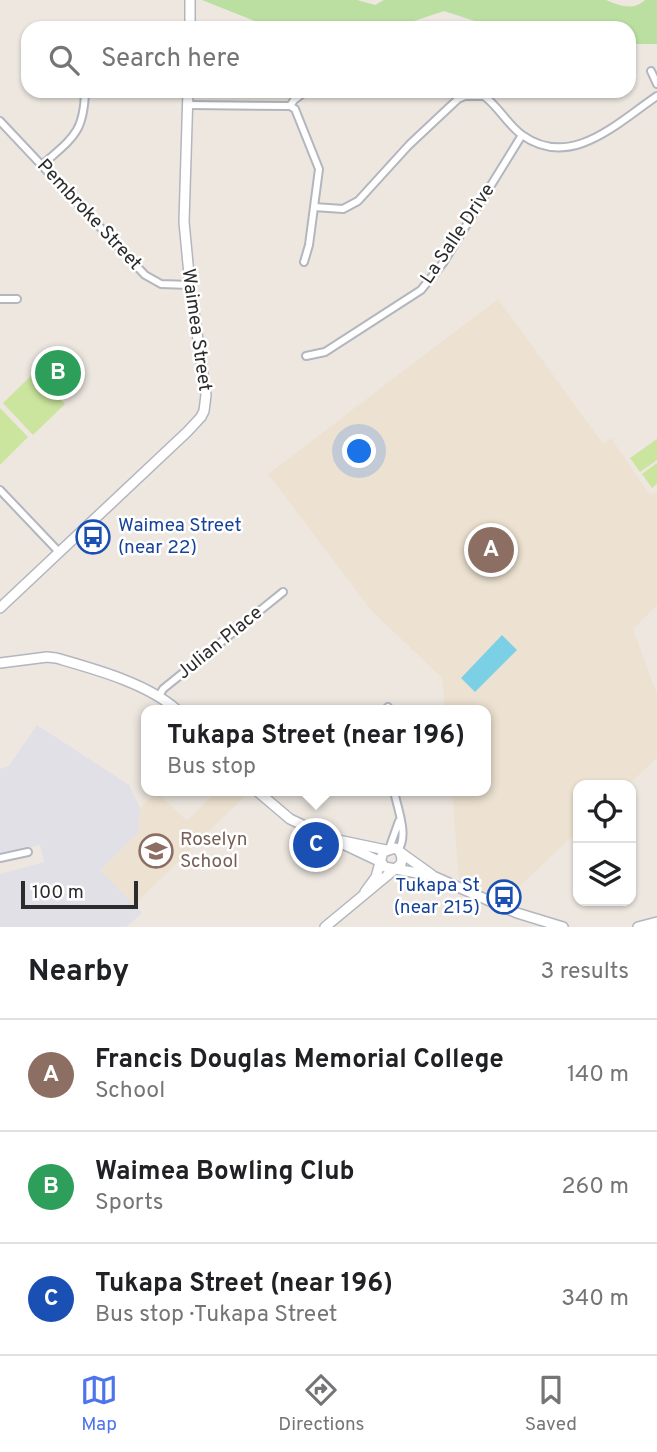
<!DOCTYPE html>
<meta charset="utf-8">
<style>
body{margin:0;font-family:Overpass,sans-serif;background:#f6f6f6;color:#202124}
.controls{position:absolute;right:21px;bottom:21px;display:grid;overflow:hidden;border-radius:14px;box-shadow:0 2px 5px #0004}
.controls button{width:63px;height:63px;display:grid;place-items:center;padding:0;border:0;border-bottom:2px solid #e0e0e0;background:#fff;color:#202124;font:35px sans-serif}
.scale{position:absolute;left:21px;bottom:18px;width:117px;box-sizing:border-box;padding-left:7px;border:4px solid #2c2c2c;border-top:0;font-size:19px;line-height:24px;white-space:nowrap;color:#2c2c2c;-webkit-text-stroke:5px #fff;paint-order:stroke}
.you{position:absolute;left:360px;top:452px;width:24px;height:24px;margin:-18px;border:5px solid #fff;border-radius:50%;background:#1a73e8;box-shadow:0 0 0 10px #1a73e833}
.badge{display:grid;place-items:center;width:46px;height:46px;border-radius:50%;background:#4d74ed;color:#fff;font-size:23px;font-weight:700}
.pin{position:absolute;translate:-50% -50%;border:4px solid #fff;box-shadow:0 2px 7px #0006}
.popup{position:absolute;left:141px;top:705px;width:350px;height:91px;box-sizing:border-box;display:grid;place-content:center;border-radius:14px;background:#fff;filter:drop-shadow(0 2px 5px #0005);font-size:23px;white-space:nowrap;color:#757577}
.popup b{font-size:26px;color:#202124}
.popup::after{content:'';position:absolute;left:50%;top:100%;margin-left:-14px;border:14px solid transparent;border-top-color:#fff}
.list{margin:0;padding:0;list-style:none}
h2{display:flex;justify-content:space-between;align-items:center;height:91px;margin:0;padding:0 28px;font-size:30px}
h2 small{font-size:23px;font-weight:400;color:#757577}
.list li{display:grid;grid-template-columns:46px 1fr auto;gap:21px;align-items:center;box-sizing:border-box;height:112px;padding:0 28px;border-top:2px solid #e0e0e0}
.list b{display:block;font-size:26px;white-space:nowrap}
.list p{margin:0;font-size:23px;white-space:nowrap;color:#757577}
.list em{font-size:23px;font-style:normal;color:#757577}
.icon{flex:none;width:38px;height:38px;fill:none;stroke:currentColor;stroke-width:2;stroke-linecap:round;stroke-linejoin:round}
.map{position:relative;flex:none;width:657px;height:927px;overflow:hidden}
.search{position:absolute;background:#fff;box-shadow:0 2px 5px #0004;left:21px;right:21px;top:21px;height:77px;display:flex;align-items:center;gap:18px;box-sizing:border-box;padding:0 24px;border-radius:21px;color:#757577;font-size:26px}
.sheet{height:427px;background:#fff}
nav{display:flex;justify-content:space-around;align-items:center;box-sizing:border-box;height:98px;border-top:2px solid #e0e0e0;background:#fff;font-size:19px;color:#757577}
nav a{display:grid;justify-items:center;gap:4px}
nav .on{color:#4d74ed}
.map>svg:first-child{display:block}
.industrial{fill:#e1e0e6}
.education{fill:#ede2d1}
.green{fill:#badfa1}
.pitch{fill:#cbe59e}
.water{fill:#7cd0e6}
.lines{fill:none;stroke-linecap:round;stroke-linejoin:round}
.street-casing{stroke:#b3b6bf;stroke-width:10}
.secondary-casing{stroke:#b3b6bf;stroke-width:12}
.street{stroke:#fff;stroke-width:6}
.secondary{stroke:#fff;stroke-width:9}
.labels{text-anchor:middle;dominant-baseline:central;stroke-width:5;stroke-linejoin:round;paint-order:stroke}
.street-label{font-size:19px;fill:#2c2c2c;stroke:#fff}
.transit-label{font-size:19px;fill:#164399;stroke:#fff;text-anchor:start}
.education-label{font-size:19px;fill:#785e54;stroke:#fff;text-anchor:start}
</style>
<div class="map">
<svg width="657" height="927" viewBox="0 0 657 927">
<rect width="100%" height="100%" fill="#ede7e0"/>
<path class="industrial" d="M37 725 129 785 140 808 139 832 101 870 142 913 126 927H0V874L44 862 40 845 0 854V769L9 766Z"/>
<path class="education" d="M498 299 603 444 611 438 650 495 657 492V605L633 629 657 694V758L628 785H578V831L504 901 459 879 452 791H486V710H445L442 678 371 610 268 474Z
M217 791H240L245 796 134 905 101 870 139 832 140 808 157 792 187 821Z"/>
<path class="green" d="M202 0H357L375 5 384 0H606C620 6 633 11 645 0H657V44H634L629 48V28H496L444 11 393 28H280L270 27Z"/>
<path class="pitch" d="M35 372 65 404 33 435 3 403Z
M0 408 28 437 0 465Z
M657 439V460L640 472 630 458Z
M657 463V484L652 488 642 474Z"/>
<path class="water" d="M502 635 517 650 475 692 461 678Z"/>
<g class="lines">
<defs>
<path id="street" d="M651 71 657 84
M188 105 290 106 295 109 319 169 309 245 304 262
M290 106 294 100 306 91
M0 121 145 275 161 284 190 285
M41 166C72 138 84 134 85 91
M314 207 343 209 358 201 409 145 458 99 465 96H484C499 107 507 124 522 135 571 170 617 123 657 96
M0 299H17
M306 356 325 352 421 290 443 263 522 135
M0 490 59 552
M159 696 163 689 283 592
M385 710 388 707
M394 791C397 807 409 836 398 850
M389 849 399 821
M0 858 28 852"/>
<path id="secondary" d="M190 0V28
M0 608 187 432 201 417 204 411 206 395 190 285 184 222 188 91
M0 663 47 657 56 658C94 669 147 683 177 710
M257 791 290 819 381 862
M338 840 386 850
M400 852 432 875
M396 869 433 876 517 913 563 927
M365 892 376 877 383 852 395 848C401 851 403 857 401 864L395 869 385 867 381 862
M325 927 395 869
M638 927 657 922"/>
</defs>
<use href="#street" class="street-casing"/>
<use href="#secondary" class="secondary-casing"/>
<use href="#street" class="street"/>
<use href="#secondary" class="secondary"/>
</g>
<defs>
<symbol id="bus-ring" viewBox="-11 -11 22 22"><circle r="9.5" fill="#fff" stroke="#1a4fb4" stroke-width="1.5"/><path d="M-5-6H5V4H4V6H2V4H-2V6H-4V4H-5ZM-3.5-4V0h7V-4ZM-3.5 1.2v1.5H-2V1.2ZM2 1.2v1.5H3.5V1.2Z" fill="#1a4fb4"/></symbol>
<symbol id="school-ring" viewBox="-11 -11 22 22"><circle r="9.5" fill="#fff" stroke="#8d6e63" stroke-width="1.5"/><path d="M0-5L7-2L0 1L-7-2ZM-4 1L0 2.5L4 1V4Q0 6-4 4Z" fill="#8d6e63"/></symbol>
</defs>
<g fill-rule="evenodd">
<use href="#bus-ring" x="74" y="518" width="38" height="38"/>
<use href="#school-ring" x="137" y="832" width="38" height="38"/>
<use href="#bus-ring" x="485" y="878" width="38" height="38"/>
</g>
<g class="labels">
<g class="street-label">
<text transform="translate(89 215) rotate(47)">Pembroke Street</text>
<text transform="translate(458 234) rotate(-56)">La Salle Drive</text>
<text transform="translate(196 330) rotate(82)">Waimea Street</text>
<text transform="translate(220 643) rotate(-39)">Julian Place</text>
</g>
<g class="transit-label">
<text x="118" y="526">Waimea Street<tspan x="118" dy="22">(near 22)</tspan></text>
<text x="480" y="886" text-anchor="end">Tukapa St<tspan x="480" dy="22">(near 215)</tspan></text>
</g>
<g class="education-label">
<text x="180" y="840">Roselyn<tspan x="180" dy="22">School</tspan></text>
</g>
</g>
</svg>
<div class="controls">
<button><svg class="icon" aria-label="locate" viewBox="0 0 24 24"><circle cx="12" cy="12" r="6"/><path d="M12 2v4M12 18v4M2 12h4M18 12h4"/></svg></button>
<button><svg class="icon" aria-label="layers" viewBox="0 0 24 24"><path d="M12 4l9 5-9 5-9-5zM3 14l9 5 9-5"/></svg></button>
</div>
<div class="scale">100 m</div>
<div class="you"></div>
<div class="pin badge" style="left:491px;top:550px;background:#8d6e63">A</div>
<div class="pin badge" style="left:58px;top:373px;background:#2e9e5b">B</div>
<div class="pin badge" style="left:316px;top:845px;background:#1a4fb4">C</div>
<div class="popup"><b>Tukapa Street (near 196)</b>Bus stop</div>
<div class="search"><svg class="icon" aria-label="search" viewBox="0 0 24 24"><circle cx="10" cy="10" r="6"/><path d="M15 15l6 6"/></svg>Search here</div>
</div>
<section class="sheet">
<h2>Nearby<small>3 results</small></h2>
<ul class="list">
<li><span class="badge" style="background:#8d6e63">A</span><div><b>Francis Douglas Memorial College</b><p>School</p></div><em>140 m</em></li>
<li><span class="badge" style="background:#2e9e5b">B</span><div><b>Waimea Bowling Club</b><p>Sports</p></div><em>260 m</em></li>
<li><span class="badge" style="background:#1a4fb4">C</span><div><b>Tukapa Street (near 196)</b><p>Bus stop · Tukapa Street</p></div><em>340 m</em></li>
</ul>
</section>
<nav>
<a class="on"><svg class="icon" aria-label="map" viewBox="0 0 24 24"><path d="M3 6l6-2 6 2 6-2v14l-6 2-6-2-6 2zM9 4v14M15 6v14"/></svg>Map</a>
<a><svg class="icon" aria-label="directions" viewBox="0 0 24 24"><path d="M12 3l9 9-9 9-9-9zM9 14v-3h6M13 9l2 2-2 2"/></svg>Directions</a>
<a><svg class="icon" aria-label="saved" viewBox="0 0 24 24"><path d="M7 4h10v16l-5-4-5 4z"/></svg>Saved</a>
</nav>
